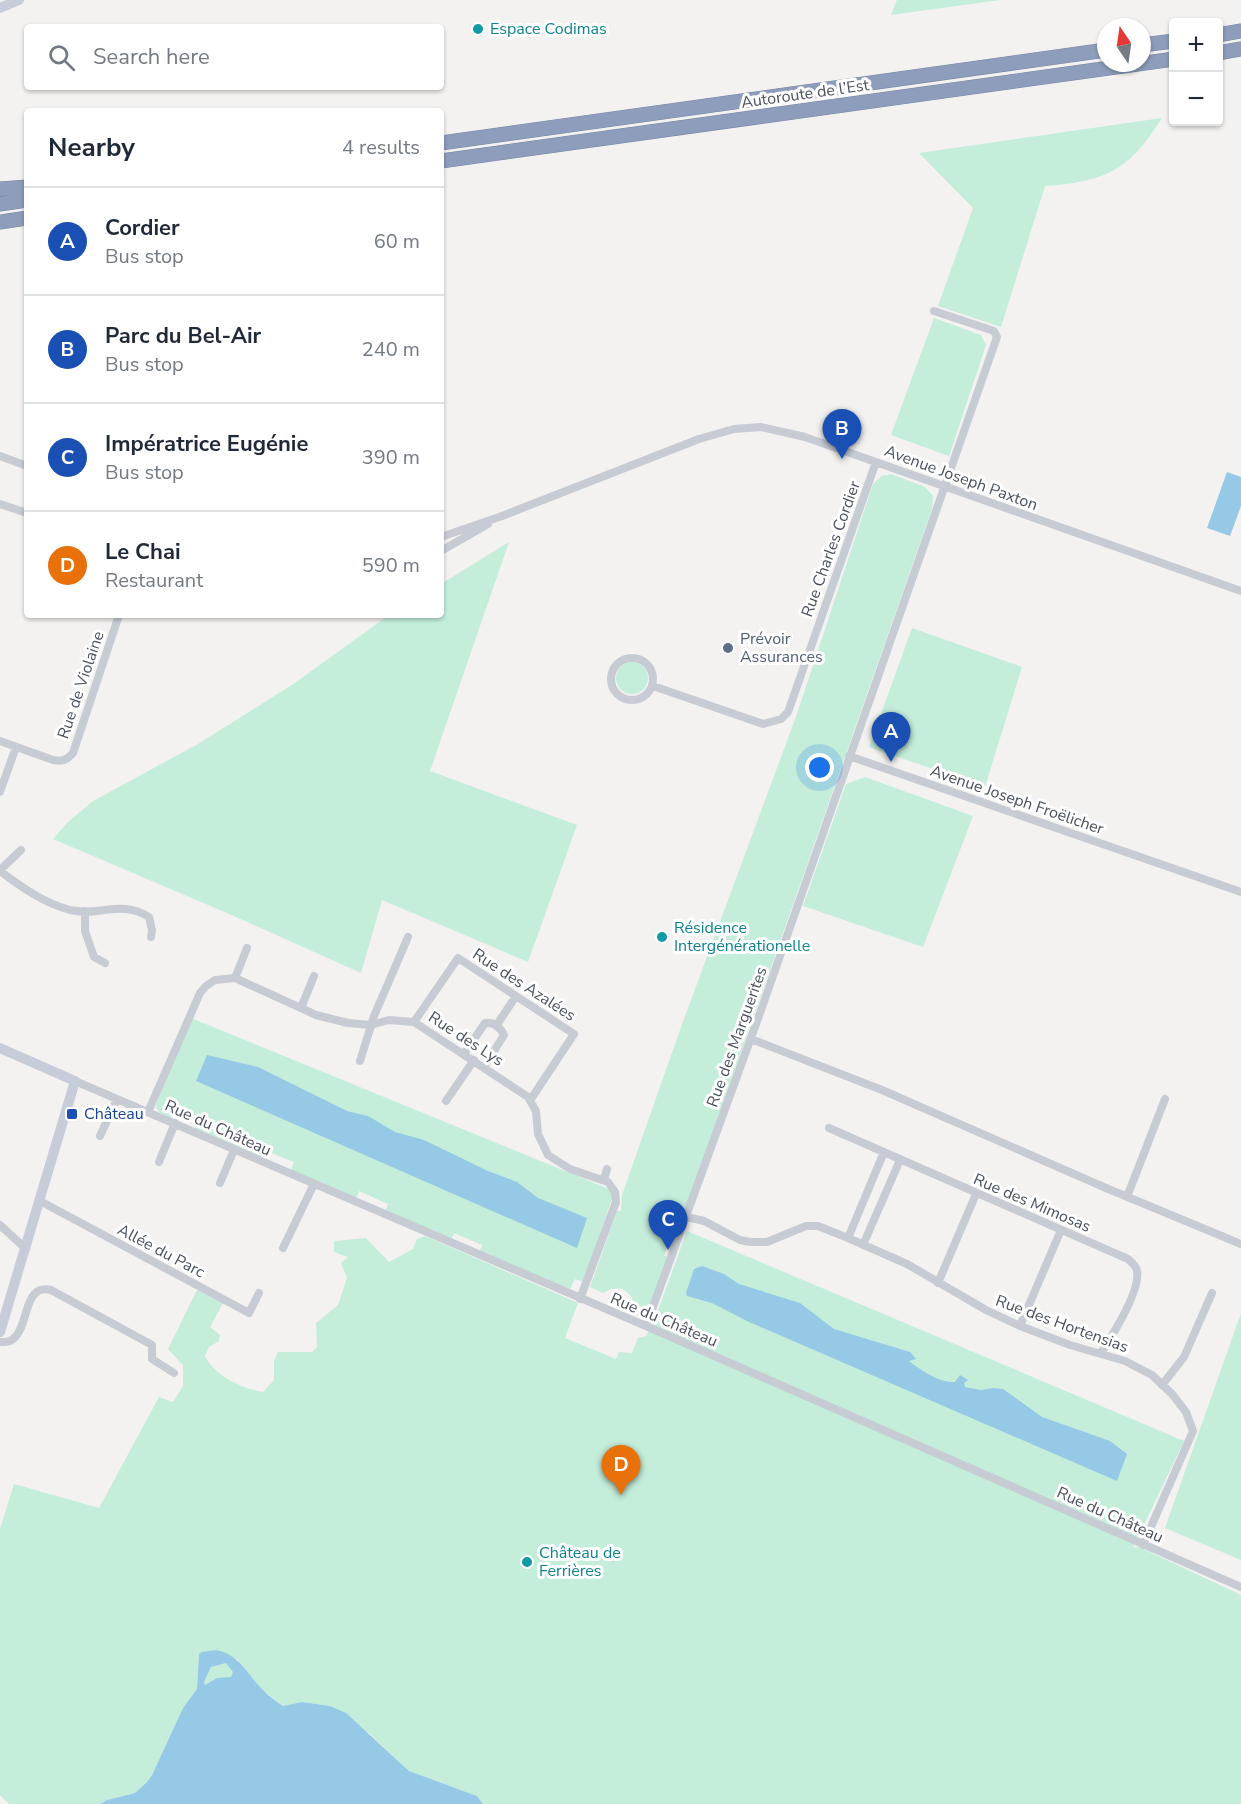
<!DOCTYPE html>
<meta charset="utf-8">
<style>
body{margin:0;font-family:"Nunito Sans",sans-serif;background:#f6f6f7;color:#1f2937}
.controls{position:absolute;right:18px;top:18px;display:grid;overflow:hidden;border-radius:6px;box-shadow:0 2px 4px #0004}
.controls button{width:54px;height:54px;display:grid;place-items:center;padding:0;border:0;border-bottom:2px solid #e0e1e3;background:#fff;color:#1f2937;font:30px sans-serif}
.compass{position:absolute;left:1097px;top:18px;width:54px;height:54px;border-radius:50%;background:#fff;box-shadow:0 2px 4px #0004;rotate:347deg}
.you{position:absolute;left:820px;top:768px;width:21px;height:21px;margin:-15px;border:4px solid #fff;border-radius:50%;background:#1a73e8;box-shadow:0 0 0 9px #1a73e833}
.badge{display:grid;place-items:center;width:39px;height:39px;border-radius:50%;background:#285ad7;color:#fff;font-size:20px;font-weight:700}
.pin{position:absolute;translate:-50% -50px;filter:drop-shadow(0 2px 3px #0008)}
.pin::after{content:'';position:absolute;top:32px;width:21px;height:18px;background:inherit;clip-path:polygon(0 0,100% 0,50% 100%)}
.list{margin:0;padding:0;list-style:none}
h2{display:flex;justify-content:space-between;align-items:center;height:78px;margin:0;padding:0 24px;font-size:26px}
h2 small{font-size:20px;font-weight:400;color:#747a83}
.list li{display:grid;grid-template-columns:39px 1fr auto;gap:18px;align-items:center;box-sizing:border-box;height:108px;padding:0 24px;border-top:2px solid #e0e1e3}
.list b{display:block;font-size:22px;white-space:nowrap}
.list p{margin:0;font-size:20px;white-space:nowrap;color:#747a83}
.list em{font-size:20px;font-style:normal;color:#747a83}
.icon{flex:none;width:33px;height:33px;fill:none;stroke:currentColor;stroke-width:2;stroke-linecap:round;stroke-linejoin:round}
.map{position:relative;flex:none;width:1241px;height:1804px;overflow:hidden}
.search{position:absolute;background:#fff;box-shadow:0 2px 4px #0004;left:24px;top:24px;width:420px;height:66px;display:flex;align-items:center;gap:15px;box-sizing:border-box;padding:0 21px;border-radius:6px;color:#747a83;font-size:22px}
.panel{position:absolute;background:#fff;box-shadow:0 2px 4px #0004;left:24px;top:108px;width:420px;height:510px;border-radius:6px}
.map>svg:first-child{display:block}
.green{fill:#c4edda}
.water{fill:#95c9e6;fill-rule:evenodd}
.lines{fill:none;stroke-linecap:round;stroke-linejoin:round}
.highway-casing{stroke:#7888a7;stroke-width:15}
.street{stroke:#c6cbd4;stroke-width:8}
.secondary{stroke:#c6ccd8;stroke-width:10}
.highway{stroke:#8d9dbb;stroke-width:14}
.culture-dot{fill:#0f9aa8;stroke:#fff;stroke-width:2}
.service-dot{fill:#5c6f8a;stroke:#fff;stroke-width:2}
.transit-dot{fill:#1a4fb4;stroke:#fff;stroke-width:2}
.labels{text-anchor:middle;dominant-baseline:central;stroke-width:6;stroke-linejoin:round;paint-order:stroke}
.culture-label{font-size:16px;fill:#0d838f;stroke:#fff;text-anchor:start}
.street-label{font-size:16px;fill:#4a515d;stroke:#fff}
.service-label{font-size:16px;fill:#4e5e75;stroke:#fff;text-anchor:start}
.transit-label{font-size:16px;fill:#164399;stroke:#fff;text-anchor:start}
</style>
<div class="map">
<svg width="1241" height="1804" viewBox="0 0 1241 1804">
<rect width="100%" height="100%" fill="#f3f2f1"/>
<path class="green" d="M897 0H1000L891 15Z
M1162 118C1152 133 1141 150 1126 162 1104 180 1073 184 1045 186L1001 327 938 306 973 208 919 153Z
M934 318 981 335 986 345 949 456 891 435Z
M891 474 925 487 933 496 932 509 679 1229 674 1228 664 1255 668 1258 652 1303 647 1312 635 1307C632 1290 619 1283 603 1293L590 1287 617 1211H621L622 1195 681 1027 797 714 873 484 882 476Z
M509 542 430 771 577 825 528 962 382 900 361 973 227 913 53 839 68 822 93 801 198 744 292 685 389 615H441V584Z
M912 628 1022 667 985 787 869 747Z
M616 678a16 16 0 1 1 32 0a16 16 0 1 1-32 0Z
M865 777 973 816 923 947 803 906 846 784Z
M191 1018 609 1189 613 1195 584 1282 575 1279 570 1289 479 1253 482 1245 454 1233 451 1241 385 1212 388 1204 359 1191 356 1199 291 1170 294 1162 264 1150 261 1157 194 1128 197 1120 174 1110 171 1118 159 1112 156 1107 158 1099Z
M687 1231 1184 1441 1133 1548 1139 1547 1241 1595V1804H483L477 1796 409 1771 370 1734 330 1706 302 1702 284 1706 263 1691 237 1659 199 1654 197 1689 183 1708 152 1775 147 1782 135 1793 107 1800 100 1804H9L0 1795V1529L14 1484 99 1508 159 1397 173 1402 183 1386V1365L168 1349 197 1290 223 1303 210 1327 220 1335 219 1341 209 1347 205 1356C215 1376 241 1388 263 1392L274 1380V1361L278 1352H312L317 1347 316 1323 338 1305 347 1278 341 1263 348 1257 334 1252V1241L366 1238 389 1262 413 1249 417 1239 425 1236 578 1303 565 1338 616 1359 619 1352 632 1353 638 1338 646 1336 653 1324Z
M1241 1313V1560L1165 1528Z
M226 1663 234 1672 231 1677 214 1679 208 1685H205L204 1682 211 1667Z"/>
<path class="water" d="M1227 472 1241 477V506L1230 536 1207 528Z
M207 1055 258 1067 347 1111 368 1116 395 1132 424 1140 488 1171 517 1182 538 1198 587 1218 577 1248 196 1081Z
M702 1266 724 1274 739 1284 800 1303 834 1329 910 1352 916 1359 909 1361C921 1370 939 1383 955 1382L960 1375 968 1380 964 1383 965 1387 981 1390 993 1388 1003 1389 1042 1417 1110 1441 1127 1454 1117 1481 749 1322 712 1303 687 1296 686 1293 694 1269Z
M216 1650C241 1655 247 1675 264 1691 269 1697 277 1701 283 1706L302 1702 330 1706 346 1713 409 1771 477 1796 483 1804H100L107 1800 135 1793 147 1782 152 1775 183 1708 197 1689 199 1654 202 1652ZM226 1663 233 1672 231 1677 217 1678 205 1685 204 1682 211 1667Z"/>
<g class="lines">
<defs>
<path id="highway" d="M1218 35 1241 31
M1142 45 1174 41
M1218 53 1241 49
M441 143 1106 50
M441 161 1174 59
M0 189 27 187
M0 204 27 200
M0 222 27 218"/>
</defs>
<use href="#highway" class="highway-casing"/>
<path class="street" d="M0 456 27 466
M0 504 27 513
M441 537 502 516 699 439 734 429 761 427 805 437 1241 591
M441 551 488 524
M611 679a21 21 0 1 1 42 0a21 21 0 1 1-42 0Z
M653 686 763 724 781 719 788 712 876 462
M0 741 53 760C62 762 67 760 73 753L119 615
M849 756 1241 892
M0 792 16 747
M0 870 21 850
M0 871C21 887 44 903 70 910 99 917 121 899 149 917L152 930 151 937
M85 911V931L94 957 105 963
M235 978 247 948
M301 1008 314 976
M414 1022 458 958 574 1034 531 1099
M496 1026 516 996
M751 1039 882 1090 1106 1188 1241 1244
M464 1054 485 1023C494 1022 500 1027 504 1035L484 1067
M360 1061 374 1016 408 937
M75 1081 646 1326 1241 1587
M446 1101 474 1060
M148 1112 200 993 206 986 215 980 235 978 316 1015 348 1023 371 1025 389 1020 414 1022 528 1097 536 1111 538 1134 548 1155 570 1169 608 1182 615 1192 616 1202 580 1299
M829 1128 1128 1259C1132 1263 1136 1265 1137 1271 1141 1291 1112 1336 1101 1353
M100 1136 117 1099
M159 1162 175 1123
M604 1179 607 1169
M220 1183 234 1150
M1127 1197 1165 1099
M40 1201 249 1313 259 1293
M687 1217 704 1221 740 1240 751 1242H767L806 1226H818L848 1238 907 1264 986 1310 1020 1326 1070 1345 1125 1361 1152 1375 1172 1394 1186 1412 1193 1431 1143 1545
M0 1225 26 1249
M848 1238 884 1152
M863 1245 900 1160
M283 1248 314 1184
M938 1283 976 1194
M646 1326 760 1013 997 337 994 331 934 311
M1020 1326 1061 1230
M0 1342C3 1342 7 1342 10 1341 31 1330 21 1283 51 1290L152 1345V1359L174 1373
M1162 1385 1184 1357 1212 1293"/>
<path class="secondary" d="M0 8 19 0
M0 1048 75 1081 0 1332"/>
<use href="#highway" class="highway"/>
</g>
<g class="culture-dot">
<circle cx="478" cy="29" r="6"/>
<circle cx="662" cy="937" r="6"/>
<circle cx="527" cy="1562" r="6"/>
</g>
<circle class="service-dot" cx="728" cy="648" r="6"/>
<rect class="transit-dot" x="66" y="1108" width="12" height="12" rx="3"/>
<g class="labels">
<g class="culture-label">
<text x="490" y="29">Espace Codimas</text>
<text x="674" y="928">Résidence<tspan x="674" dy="18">Intergénérationelle</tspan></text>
<text x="539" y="1553">Château de<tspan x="539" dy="18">Ferrières</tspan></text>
</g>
<g class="street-label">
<text transform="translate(805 94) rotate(-8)">Autoroute de l’Est</text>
<text transform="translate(961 478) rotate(20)">Avenue Joseph Paxton</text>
<text transform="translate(831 549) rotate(-70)">Rue Charles Cordier</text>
<text transform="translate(81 685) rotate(-71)">Rue de Violaine</text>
<text transform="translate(1017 800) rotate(19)">Avenue Joseph Froëlicher</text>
<text transform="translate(524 985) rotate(33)">Rue des Azalées</text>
<text transform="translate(737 1037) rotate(-70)">Rue des Marguerites</text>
<text transform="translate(466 1039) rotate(33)">Rue des Lys</text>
<text transform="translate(218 1128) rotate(24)">Rue du Château</text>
<text transform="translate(1032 1203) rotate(23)">Rue des Mimosas</text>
<text transform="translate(161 1251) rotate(28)">Allée du Parc</text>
<text transform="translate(664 1320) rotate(23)">Rue du Château</text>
<text transform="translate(1062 1324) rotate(20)">Rue des Hortensias</text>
<text transform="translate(1110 1515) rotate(24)">Rue du Château</text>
</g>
<g class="service-label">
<text x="740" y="639">Prévoir<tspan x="740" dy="18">Assurances</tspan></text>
</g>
<g class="transit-label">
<text x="84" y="1114">Château</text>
</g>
</g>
</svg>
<div class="controls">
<button>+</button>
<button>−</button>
</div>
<svg class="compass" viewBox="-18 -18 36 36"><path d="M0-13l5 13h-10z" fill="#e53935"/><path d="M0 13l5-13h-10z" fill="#747a83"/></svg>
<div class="you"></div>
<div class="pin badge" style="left:891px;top:762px;background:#1a4fb4">A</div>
<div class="pin badge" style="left:842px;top:459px;background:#1a4fb4">B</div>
<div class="pin badge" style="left:668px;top:1250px;background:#1a4fb4">C</div>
<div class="pin badge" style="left:621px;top:1495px;background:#e8710a">D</div>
<div class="search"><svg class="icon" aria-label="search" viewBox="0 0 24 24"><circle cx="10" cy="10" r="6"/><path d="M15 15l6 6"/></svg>Search here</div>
<section class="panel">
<h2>Nearby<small>4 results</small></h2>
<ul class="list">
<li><span class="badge" style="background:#1a4fb4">A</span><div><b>Cordier</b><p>Bus stop</p></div><em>60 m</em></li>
<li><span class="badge" style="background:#1a4fb4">B</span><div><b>Parc du Bel-Air</b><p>Bus stop</p></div><em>240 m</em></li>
<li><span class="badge" style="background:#1a4fb4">C</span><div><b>Impératrice Eugénie</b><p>Bus stop</p></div><em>390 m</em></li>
<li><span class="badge" style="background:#e8710a">D</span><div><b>Le Chai</b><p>Restaurant</p></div><em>590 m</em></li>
</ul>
</section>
</div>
